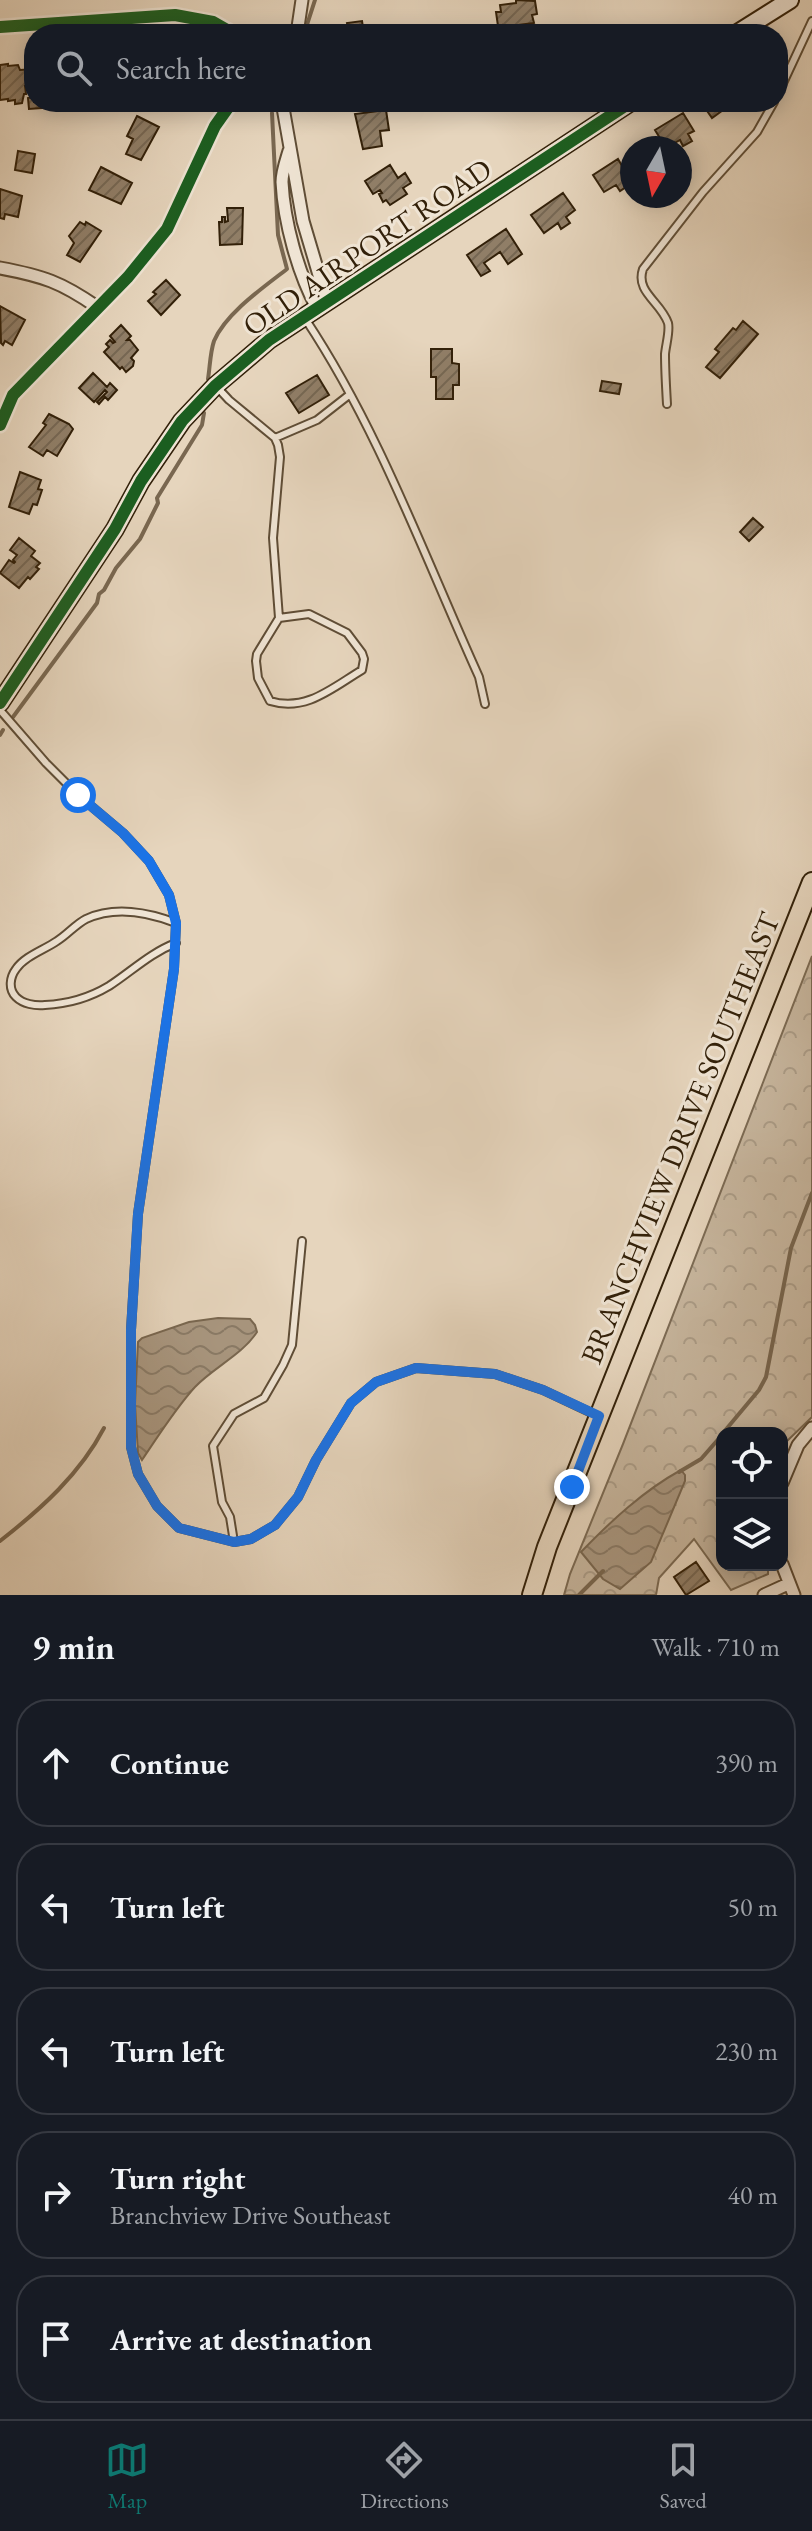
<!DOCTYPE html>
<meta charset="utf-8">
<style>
body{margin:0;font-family:"EB Garamond",serif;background:#20242c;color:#f1f3f6}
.controls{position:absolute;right:24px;bottom:24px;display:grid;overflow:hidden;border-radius:16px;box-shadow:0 4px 20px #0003}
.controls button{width:72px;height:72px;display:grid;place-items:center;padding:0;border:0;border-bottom:2px solid #363941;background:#171b24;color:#f1f3f6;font:40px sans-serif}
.compass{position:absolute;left:620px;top:136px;width:72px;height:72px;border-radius:50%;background:#171b24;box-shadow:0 4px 20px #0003;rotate:189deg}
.stop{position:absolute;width:24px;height:24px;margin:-18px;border:6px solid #1a73e8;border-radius:50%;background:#fff}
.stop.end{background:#1a73e8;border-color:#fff;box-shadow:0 2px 8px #0008}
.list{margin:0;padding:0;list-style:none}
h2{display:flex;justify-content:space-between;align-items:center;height:104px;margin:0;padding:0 32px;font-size:34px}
h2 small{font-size:26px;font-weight:400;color:#9ea1a6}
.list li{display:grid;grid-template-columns:52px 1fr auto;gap:24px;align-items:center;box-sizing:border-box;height:128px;margin:0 16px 16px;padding:0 16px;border:2px solid #363941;border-radius:32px}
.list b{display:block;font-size:30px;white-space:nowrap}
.list p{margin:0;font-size:26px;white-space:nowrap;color:#9ea1a6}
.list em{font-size:26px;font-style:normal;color:#9ea1a6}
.icon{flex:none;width:44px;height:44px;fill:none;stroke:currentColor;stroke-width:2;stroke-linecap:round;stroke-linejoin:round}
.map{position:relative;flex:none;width:812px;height:1595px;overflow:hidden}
.search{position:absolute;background:#171b24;box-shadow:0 4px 20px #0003;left:24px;right:24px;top:24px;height:88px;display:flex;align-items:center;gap:20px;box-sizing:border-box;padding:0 28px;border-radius:32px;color:#9ea1a6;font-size:30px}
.sheet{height:824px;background:#171b24}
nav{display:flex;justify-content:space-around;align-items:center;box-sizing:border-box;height:112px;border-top:2px solid #363941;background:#171b24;font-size:22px;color:#9ea1a6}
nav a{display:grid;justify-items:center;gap:4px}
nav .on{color:#0f766e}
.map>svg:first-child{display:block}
.forest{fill:url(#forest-crowns);stroke:#7c6b54;stroke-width:2}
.water{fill:url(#water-waves);stroke:#796750;stroke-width:2}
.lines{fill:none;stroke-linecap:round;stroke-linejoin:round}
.stream{stroke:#796750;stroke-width:4}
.building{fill:url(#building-hatch);stroke:#322009;stroke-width:2}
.lane-casing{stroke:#5f4d36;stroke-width:10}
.street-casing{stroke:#5f4d36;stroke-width:15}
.secondary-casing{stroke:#322009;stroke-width:20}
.primary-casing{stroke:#322009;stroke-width:22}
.lane{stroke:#efe4d4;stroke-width:6}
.street{stroke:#efe4d4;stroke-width:11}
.secondary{stroke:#efe4d4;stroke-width:16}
.primary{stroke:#e6d5bd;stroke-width:18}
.cycleway-casing{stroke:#efe4d4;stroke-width:17}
.cycleway{stroke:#1b5e20;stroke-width:12}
.route{stroke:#1a73e8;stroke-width:10}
.labels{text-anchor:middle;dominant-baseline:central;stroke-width:6;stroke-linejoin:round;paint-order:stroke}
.street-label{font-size:30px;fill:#322009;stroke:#efe4d4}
</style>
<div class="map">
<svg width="812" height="1595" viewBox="0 0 812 1595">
<defs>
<pattern id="forest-crowns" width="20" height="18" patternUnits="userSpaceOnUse" patternTransform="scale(2)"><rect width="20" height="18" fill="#c7b69e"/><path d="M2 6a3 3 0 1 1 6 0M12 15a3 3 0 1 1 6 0" fill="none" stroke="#ab9c87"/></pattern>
<pattern id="water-waves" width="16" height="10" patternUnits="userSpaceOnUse" patternTransform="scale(2)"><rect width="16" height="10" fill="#a99780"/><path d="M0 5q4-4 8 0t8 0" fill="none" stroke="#8a7b67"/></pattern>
<pattern id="building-hatch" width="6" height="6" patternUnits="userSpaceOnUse" patternTransform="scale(2)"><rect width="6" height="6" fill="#907e67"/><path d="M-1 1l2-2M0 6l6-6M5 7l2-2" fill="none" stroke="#766753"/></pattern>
</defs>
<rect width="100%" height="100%" fill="#e6d5bd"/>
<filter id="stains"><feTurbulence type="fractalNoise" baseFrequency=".0025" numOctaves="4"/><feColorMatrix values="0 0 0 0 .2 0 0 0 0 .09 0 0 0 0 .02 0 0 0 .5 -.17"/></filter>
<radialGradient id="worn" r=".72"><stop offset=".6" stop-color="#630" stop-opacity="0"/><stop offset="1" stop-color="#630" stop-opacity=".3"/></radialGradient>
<path class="forest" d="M812 956V1417L786 1442 782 1457V1433H722V1565H768V1574L731 1590 694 1539 659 1578 656 1595H564L570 1574 623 1444Z"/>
<path class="water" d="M218 1318 250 1319 255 1325 257 1332C242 1355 214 1367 195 1387 175 1409 159 1435 142 1460L138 1453 135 1404 138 1342 142 1338 189 1322Z
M681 1470 685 1475V1481L651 1562 620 1589 603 1579 581 1552C611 1521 643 1491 681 1470Z"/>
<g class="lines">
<path class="stream" d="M304 34 315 0
M208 379C210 367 210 353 214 341 226 313 264 287 287 269L278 235 272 113
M13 717 97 603 99 594 104 590 116 568 140 539 158 503 157 498 202 425 204 413
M0 735 3 730
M723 1433 759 1390 766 1377 791 1248 812 1193
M679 1472 701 1459 722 1435
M0 1541C41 1509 80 1474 104 1428
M579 1595 603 1571"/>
</g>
<path class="building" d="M516 0 535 1 537 14 532 15 534 23 502 27V25L498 26 496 12H501L500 5 516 3Z
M362 21 364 34H349L347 23Z
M8 64V66L18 65 20 70 34 69V86H25L26 94H24L22 103 15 104V100L8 101V99L0 100V65Z
M34 97V102H55V107L29 109 28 98Z
M701 102H734L712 118Z
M386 110 389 130 380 131 382 146 363 149 355 114Z
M683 113 694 131 688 134 692 141 683 146 680 140 666 148 655 130Z
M137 116 159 127 141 160 126 154 133 139 127 136Z
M18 151 35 154 32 173 15 170Z
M618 159 632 183 620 191 616 185 604 192 593 175Z
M390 165 398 178 405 173 411 183 403 188 407 194 390 205 386 200 383 202 379 194 382 193 380 190 373 194 365 181Z
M101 167 132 183 121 204 89 190Z
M0 189 22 196 18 217 5 214 4 219 0 218Z
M563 193 575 210 566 217 570 223 561 229 558 223 544 233 531 215Z
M227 208H243L242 244 220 245 219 222H222V217H225V222L228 221Z
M80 222 85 225 86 222 101 231 80 262 67 255 74 243 69 236Z
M506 229 522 254 508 264 500 252 484 263 490 271 481 276 467 255Z
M166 280 180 295 161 315 148 301 156 294 153 292Z
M0 306 25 320 12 345 5 341 3 345 1 343Z
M743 321 758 334 720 378 706 367 719 352 715 349 733 328 736 330Z
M121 325 131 336 127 340H130L138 350 131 358 134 361 133 366 126 372 122 367 120 369 104 352 109 347 106 344 110 340 113 343 115 342 110 336Z
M431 349H452V363L459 364V385H453V399H436V377H431Z
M93 373 107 387 110 383 117 390 108 400 105 397 99 404 97 402 107 392 105 390 94 402 79 388Z
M317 375 329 395 299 413 286 393Z
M602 381 621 384 619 394 600 391Z
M49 414 69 424 73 429 57 456 47 450 43 456 29 447 46 425 43 423Z
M20 472 41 480 38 489 42 490 37 505 33 504 29 514 9 507Z
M753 518 763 527 749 541 740 532Z
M19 538 35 551 31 556 40 563 36 567 39 569 30 579 28 577 19 588 0 573 9 560 14 563 15 562 13 560 17 555 10 550Z
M696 1562 709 1581 686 1595 674 1577Z"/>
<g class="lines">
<defs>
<path id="lane" d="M778 94 812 21
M306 320C379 430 425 558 479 677L485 704
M216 386 229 400 275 438 278 445 280 457 273 538 279 618 257 654 256 661 258 678 270 701C306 712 332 688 362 670L364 659 362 653 347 633 309 614 279 618
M667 404C666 387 665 370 665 354 666 344 670 331 668 323 661 302 635 292 643 269L703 192 757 132 774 102
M275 438 317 420 349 395
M0 710 46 763 78 795 123 833 149 861 169 895 176 923 174 969 138 1214 131 1330V1447L138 1474 157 1506 179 1528 234 1542 251 1539 275 1525 298 1497 316 1460 351 1403 376 1382 416 1368 495 1374 543 1390 598 1416
M176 943C150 953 132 971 109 986 89 998 67 1004 45 1005 35 1006 23 1004 16 997 8 989 10 977 16 969 25 956 44 950 57 941 67 935 76 924 86 919 114 906 148 912 176 923
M234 1542 230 1517 222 1502 213 1446 234 1414 264 1398 283 1365 292 1345 302 1241"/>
<path id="street" d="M0 27 175 15 213 22 234 34
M293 34 298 27 302 0
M282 102 303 221 327 302
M289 151C286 161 282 172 282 182 284 222 298 273 317 308
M0 268C43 276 61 282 97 307
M0 425 13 395 128 277 167 229 215 126 232 102
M782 1483 798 1445 812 1428
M782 1564 794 1595
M764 1595 788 1584"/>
<path id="secondary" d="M736 34 790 0
M0 703 115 529 141 481 182 421 215 386 269 340 631 102"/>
<path id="primary" d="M532 1595 547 1547 812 882"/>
</defs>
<use href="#lane" class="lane-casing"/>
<use href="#street" class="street-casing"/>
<use href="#secondary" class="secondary-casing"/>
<use href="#primary" class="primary-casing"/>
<use href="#lane" class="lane"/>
<use href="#street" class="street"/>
<use href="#secondary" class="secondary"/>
<use href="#primary" class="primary"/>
<defs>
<path id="cycleway" d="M0 27 175 15 213 22 234 34
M0 425 13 395 128 277 167 229 215 126 232 102
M0 703 115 529 141 481 182 421 215 386 269 340 631 102"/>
</defs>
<use href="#cycleway" class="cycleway-casing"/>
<use href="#cycleway" class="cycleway"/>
</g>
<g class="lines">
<path class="route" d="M78 795 123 833 149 861 169 895 176 923 174 969 138 1214 131 1330V1447L138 1474 157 1506 179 1528 234 1542 251 1539 275 1525 298 1497 316 1460 351 1403 376 1382 416 1368 495 1374 543 1390 599 1416 572 1487"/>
</g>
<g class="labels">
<g class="street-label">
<text transform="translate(367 247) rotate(-34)">OLD AIRPORT ROAD</text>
<text transform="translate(680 1138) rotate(-68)">BRANCHVIEW DRIVE SOUTHEAST</text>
</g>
</g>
<rect width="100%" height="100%" filter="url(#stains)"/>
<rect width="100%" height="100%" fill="url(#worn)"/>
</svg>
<div class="controls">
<button><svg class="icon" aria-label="locate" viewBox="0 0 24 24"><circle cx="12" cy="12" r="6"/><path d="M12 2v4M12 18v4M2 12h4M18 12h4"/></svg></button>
<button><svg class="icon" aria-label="layers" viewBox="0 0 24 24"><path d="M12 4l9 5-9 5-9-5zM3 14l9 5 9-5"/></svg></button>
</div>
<svg class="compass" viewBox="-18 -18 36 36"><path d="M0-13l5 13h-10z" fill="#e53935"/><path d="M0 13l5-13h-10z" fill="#9ea1a6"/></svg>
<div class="stop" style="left:78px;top:795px"></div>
<div class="stop end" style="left:572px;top:1487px"></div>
<div class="search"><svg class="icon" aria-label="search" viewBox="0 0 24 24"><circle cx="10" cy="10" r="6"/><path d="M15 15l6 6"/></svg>Search here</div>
</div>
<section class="sheet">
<h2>9 min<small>Walk · 710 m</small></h2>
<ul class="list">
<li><svg class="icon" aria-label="ahead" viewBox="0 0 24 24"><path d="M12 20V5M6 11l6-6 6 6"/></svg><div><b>Continue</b></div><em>390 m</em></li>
<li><svg class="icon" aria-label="left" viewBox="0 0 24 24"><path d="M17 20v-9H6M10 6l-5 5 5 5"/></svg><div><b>Turn left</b></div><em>50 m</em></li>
<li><svg class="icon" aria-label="left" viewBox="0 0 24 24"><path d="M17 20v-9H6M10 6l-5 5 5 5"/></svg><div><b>Turn left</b></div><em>230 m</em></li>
<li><svg class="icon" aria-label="right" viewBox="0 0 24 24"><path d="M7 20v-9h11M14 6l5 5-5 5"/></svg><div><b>Turn right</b><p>Branchview Drive Southeast</p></div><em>40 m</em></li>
<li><svg class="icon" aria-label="arrive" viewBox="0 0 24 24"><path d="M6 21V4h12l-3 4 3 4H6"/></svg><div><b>Arrive at destination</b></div></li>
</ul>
</section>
<nav>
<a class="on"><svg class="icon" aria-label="map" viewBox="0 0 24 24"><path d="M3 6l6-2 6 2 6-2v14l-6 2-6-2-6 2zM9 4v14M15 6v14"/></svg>Map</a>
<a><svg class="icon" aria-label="directions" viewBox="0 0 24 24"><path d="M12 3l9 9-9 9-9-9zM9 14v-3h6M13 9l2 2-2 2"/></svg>Directions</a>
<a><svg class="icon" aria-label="saved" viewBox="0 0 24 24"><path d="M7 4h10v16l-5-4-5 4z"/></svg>Saved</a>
</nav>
